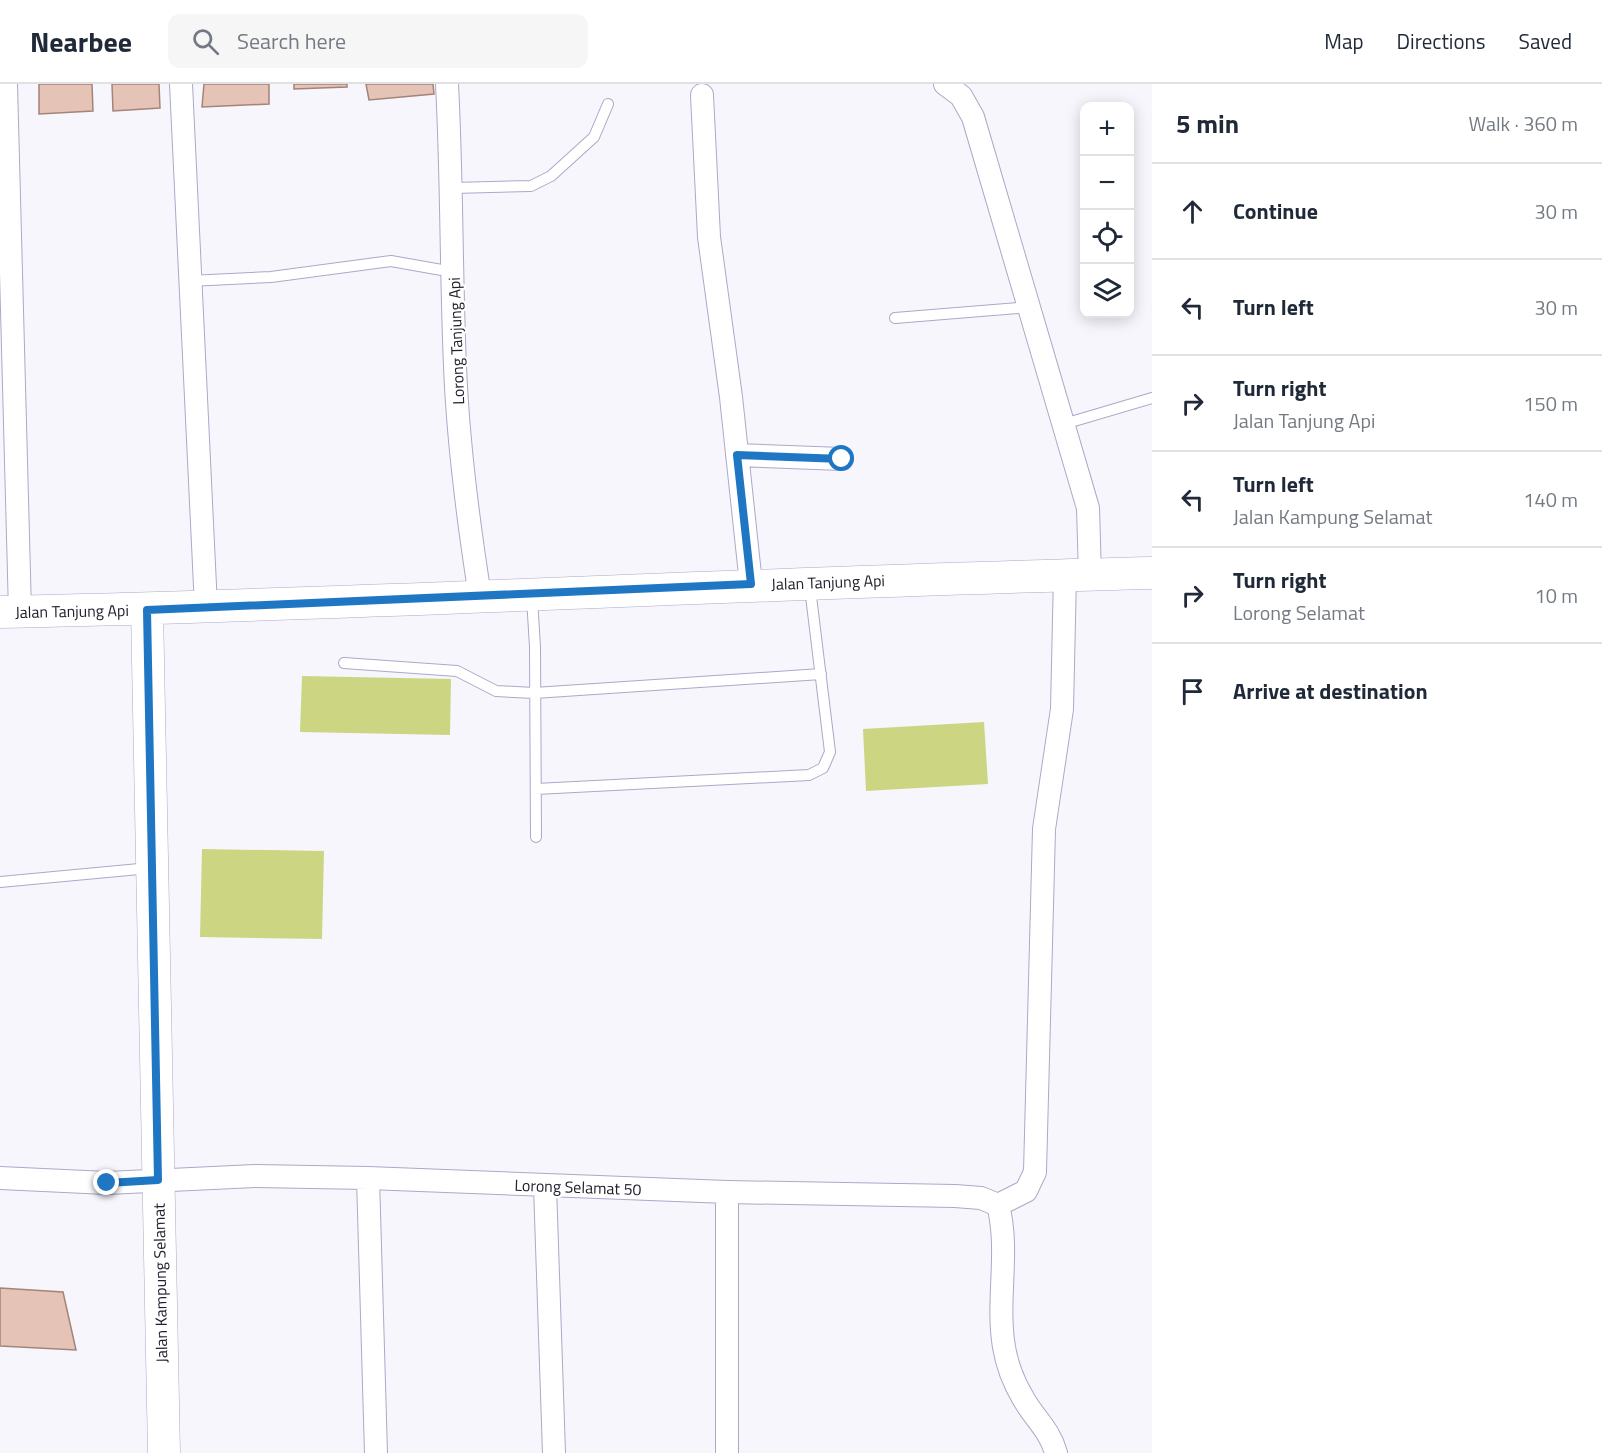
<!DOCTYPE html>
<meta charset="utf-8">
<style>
body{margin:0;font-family:"Titillium Web",sans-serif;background:#f6f6f7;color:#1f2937}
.controls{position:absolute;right:18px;top:18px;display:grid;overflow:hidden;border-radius:12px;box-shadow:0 3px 15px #0003}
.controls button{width:54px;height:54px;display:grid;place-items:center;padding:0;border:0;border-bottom:2px solid #e0e1e3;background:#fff;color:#1f2937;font:30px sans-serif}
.stop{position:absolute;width:18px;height:18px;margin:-14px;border:4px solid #1f77c4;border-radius:50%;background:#fff}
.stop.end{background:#1f77c4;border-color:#fff;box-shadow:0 2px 6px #0008}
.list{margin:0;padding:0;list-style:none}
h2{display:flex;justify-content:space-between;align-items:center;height:78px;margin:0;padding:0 24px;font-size:26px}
h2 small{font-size:20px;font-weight:400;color:#747a83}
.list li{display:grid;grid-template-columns:39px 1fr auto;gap:18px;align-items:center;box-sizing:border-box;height:96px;padding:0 24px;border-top:2px solid #e0e1e3}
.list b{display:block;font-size:22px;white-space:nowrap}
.list p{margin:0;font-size:20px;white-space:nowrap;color:#747a83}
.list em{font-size:20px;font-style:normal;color:#747a83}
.icon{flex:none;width:33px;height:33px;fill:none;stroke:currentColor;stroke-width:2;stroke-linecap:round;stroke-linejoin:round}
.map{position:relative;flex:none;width:1152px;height:1369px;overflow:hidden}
header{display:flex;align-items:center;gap:36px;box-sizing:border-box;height:84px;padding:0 30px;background:#fff;border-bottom:2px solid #e0e1e3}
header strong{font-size:28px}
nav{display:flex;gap:33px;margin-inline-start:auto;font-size:21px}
.search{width:420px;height:54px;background:#f6f6f7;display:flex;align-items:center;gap:15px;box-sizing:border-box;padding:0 21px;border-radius:12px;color:#747a83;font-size:22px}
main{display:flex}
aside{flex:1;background:#fff}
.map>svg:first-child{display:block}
.green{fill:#ccd582}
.building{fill:#e6c3b7;stroke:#a48478;stroke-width:1.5}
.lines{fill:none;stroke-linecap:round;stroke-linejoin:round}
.lane-casing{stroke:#ada8c7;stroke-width:12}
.street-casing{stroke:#ada8c7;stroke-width:24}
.secondary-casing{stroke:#ada8c7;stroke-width:33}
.lane{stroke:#fff;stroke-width:10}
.street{stroke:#fff;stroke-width:22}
.secondary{stroke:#fff;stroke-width:32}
.route{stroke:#1f77c4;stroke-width:8}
.labels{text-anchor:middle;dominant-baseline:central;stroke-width:4.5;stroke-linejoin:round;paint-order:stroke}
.street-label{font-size:16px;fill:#22202c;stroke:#fff}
</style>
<header>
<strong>Nearbee</strong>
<div class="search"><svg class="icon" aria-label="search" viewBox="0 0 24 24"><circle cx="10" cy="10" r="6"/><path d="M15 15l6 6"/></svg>Search here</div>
<nav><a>Map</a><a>Directions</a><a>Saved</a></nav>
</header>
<main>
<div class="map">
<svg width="1152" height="1369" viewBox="0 0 1152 1369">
<rect width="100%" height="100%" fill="#f7f6fd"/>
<path class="green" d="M302 592 451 595 450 651 300 648Z
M984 638 988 700 866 707 863 645Z
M202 765 324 767 322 855 200 853Z"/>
<path class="building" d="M39 0H92L93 27 39 30Z
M112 0H159L160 24 113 27Z
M204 0H269V20L202 23Z
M294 0H347V3L294 5Z
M366 0H433L434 10 369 16Z
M0 1204 63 1208 76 1266 0 1262Z"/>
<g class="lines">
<defs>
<path id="lane" d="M453 104 531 102 551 92 594 53 608 20
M189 197 271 193 391 177 453 188
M895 234 1030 223
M1064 340 1152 314
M532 514 535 563 536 753
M344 579 457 587 496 607 534 609 821 590
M536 705 809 691 823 684 830 668 810 504
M0 798 150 784"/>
<path id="street" d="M6 0 20 528
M181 0 206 523
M447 0C452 94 451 188 455 282 458 359 468 436 480 512
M945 0 961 12 973 33 1088 424 1090 491
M702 11 709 153 731 313 751 500
M737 371 842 375
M0 1094 107 1099 255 1092 368 1094 727 1108 955 1112 981 1114 998 1121
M368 1094 376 1369
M545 1102 554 1369
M727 1108V1369
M998 1121 1026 1107 1035 1088 1044 745 1062 625 1065 491
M998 1121C1010 1167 996 1216 1004 1263 1007 1281 1014 1299 1023 1314 1034 1334 1050 1346 1056 1369"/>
<path id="secondary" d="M147 526 164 1369
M0 528C384 520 768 498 1152 489"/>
</defs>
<use href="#lane" class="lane-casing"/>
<use href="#street" class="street-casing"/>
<use href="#secondary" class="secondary-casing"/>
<use href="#lane" class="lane"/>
<use href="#street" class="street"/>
<use href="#secondary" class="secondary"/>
</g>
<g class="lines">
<path class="route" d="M107 1099 158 1096 147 526 751 500 737 371 842 375"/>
</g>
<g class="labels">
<g class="street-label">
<text transform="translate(456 257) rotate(-92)">Lorong Tanjung Api</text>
<text transform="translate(828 498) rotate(-2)">Jalan Tanjung Api</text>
<text transform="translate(72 527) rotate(-1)">Jalan Tanjung Api</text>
<text transform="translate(578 1103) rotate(2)">Lorong Selamat 50</text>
<text transform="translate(160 1199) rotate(-91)">Jalan Kampung Selamat</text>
</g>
</g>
</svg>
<div class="controls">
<button>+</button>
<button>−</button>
<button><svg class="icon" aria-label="locate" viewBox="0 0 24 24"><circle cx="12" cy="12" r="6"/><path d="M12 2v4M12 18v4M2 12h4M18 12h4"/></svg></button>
<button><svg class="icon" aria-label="layers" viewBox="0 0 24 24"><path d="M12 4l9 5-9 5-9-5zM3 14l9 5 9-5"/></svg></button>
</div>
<div class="stop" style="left:842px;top:375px"></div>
<div class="stop end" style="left:107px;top:1099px"></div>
</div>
<aside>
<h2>5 min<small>Walk · 360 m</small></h2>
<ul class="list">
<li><svg class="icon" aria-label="ahead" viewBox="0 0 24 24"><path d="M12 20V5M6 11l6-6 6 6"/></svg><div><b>Continue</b></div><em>30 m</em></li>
<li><svg class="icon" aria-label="left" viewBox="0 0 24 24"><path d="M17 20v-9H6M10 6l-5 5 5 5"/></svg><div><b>Turn left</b></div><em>30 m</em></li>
<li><svg class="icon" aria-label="right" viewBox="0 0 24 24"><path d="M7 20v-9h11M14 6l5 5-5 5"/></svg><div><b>Turn right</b><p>Jalan Tanjung Api</p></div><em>150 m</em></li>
<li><svg class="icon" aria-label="left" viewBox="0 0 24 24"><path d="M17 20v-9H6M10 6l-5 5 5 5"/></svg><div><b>Turn left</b><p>Jalan Kampung Selamat</p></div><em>140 m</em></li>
<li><svg class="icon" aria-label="right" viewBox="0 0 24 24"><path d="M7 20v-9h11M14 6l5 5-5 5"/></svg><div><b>Turn right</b><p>Lorong Selamat</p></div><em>10 m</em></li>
<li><svg class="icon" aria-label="arrive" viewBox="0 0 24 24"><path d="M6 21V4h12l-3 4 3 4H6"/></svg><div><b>Arrive at destination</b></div></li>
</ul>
</aside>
</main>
